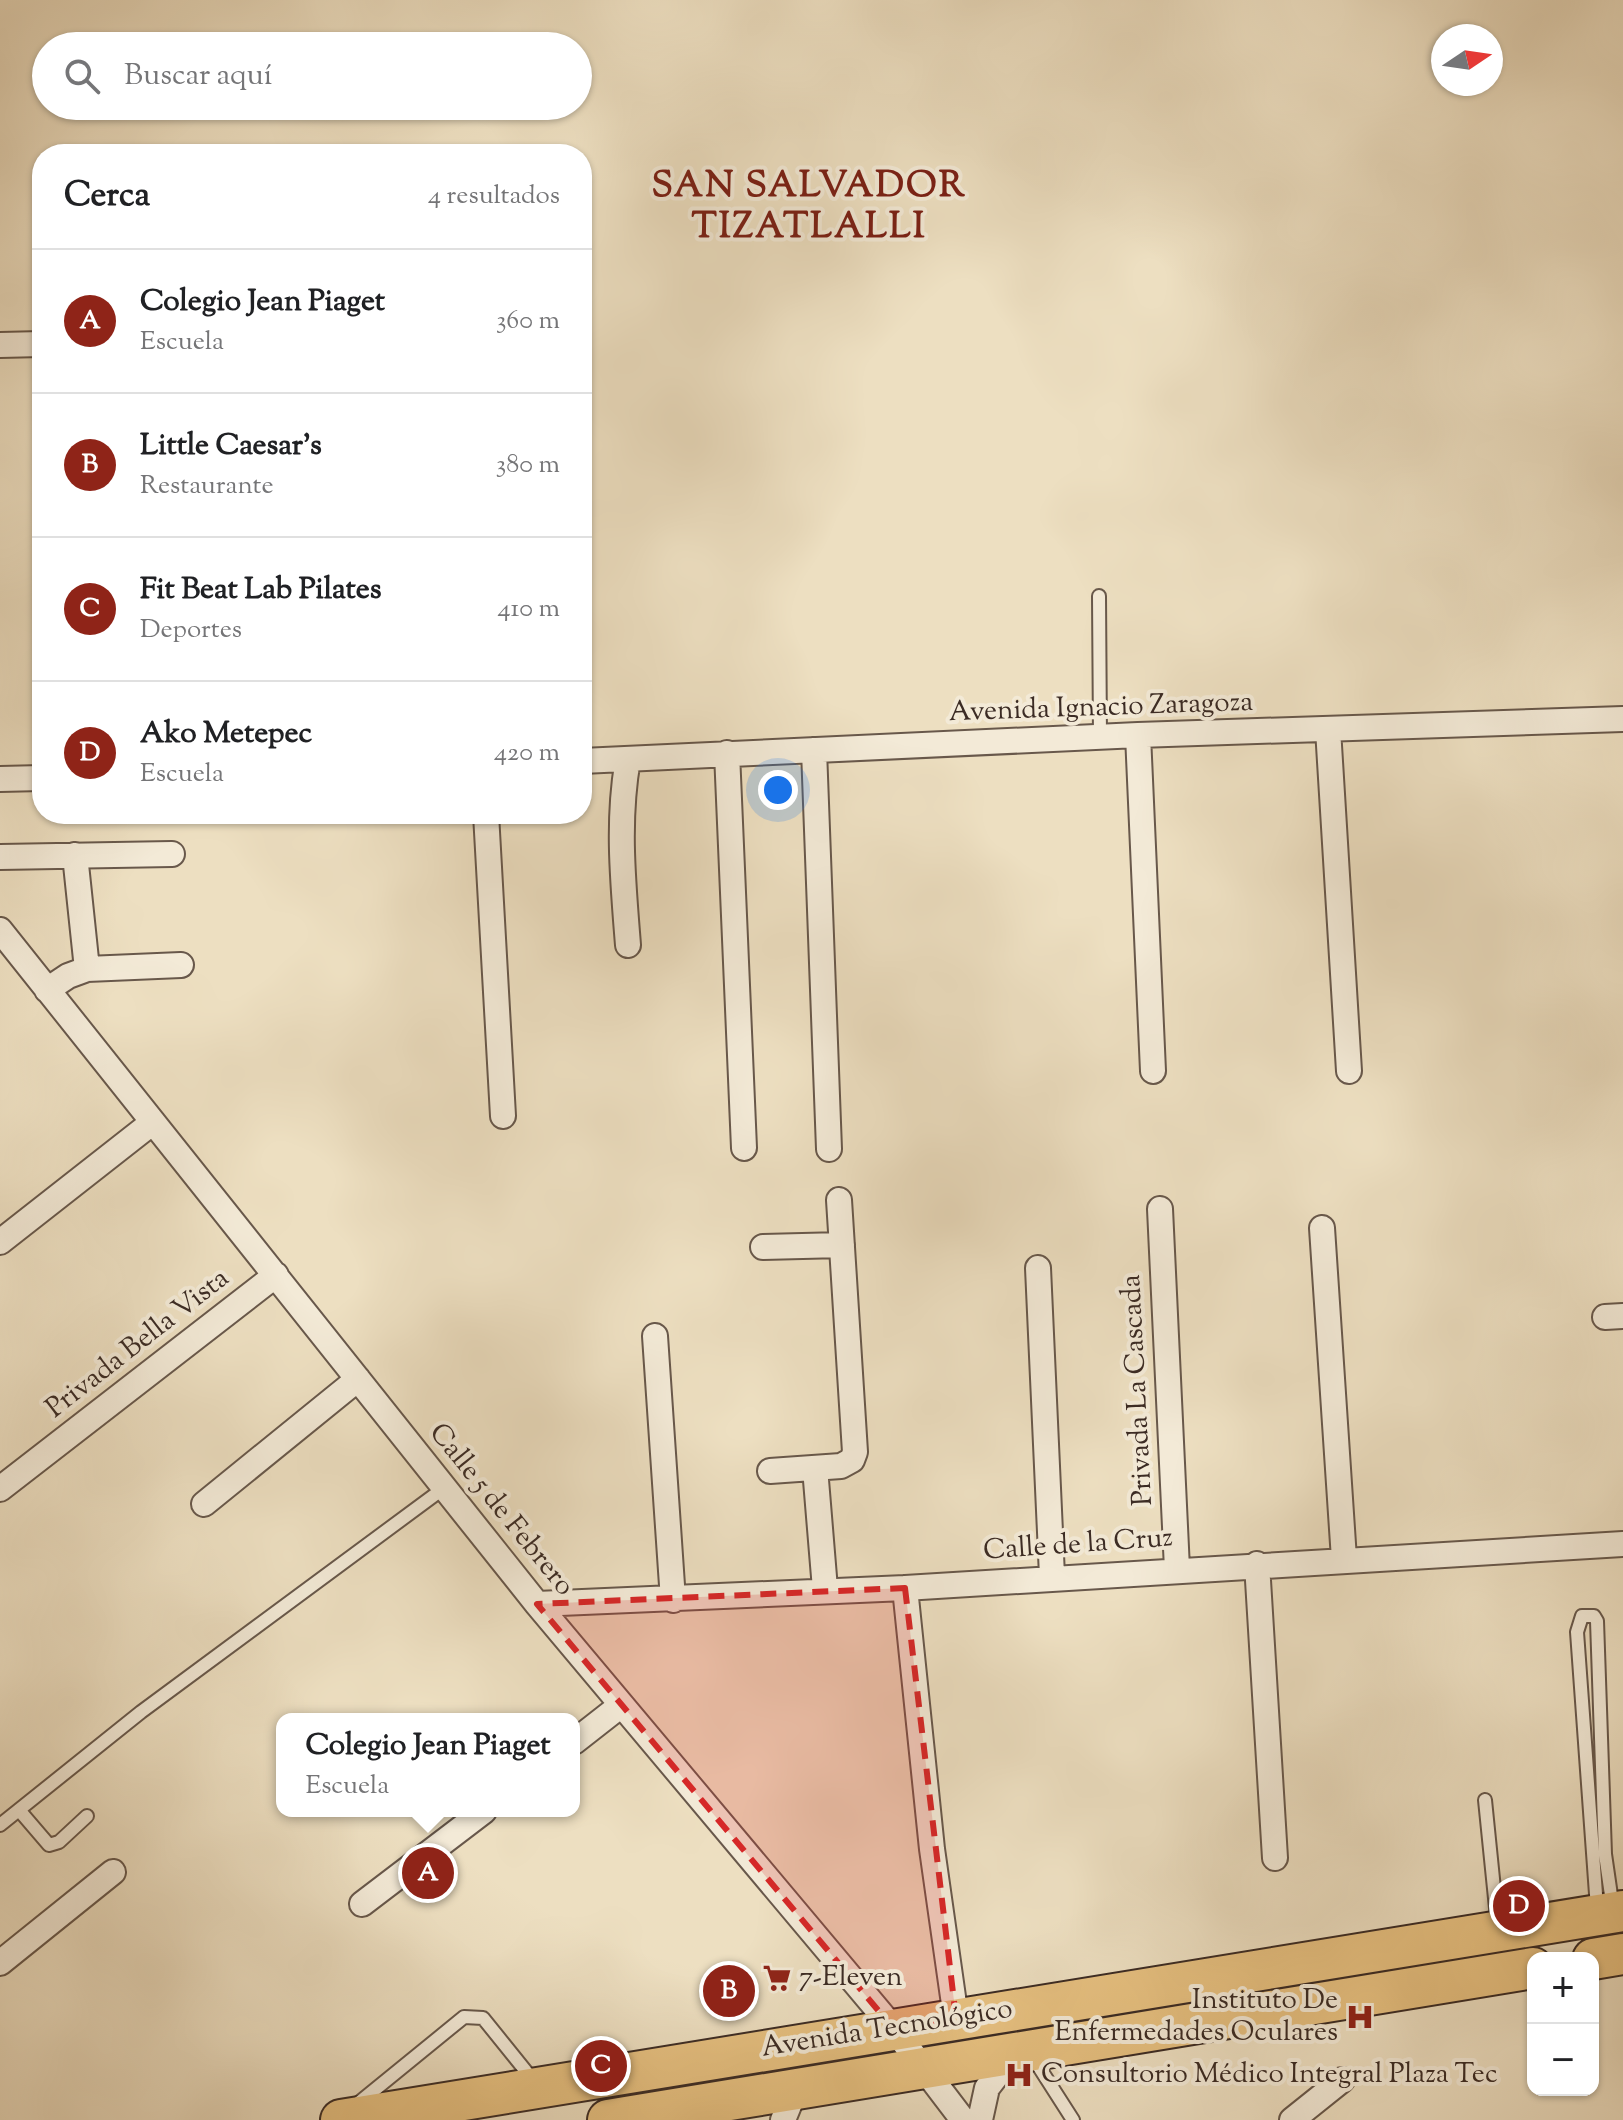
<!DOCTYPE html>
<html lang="es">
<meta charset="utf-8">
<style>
body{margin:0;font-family:"Sorts Mill Goudy",serif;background:#f2f2f2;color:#202124}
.controls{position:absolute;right:24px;bottom:24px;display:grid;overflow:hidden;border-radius:16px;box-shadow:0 2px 6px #0004}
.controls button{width:72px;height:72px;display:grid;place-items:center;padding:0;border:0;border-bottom:2px solid #e0e0e0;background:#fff;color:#202124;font:40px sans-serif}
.compass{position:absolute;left:1431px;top:24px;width:72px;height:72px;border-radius:50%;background:#fff;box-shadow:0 2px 6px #0004;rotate:77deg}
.you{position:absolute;left:778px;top:790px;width:28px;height:28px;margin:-20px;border:6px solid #fff;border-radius:50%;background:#1a73e8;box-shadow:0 0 0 12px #1a73e833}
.badge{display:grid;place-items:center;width:52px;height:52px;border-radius:50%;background:#8f2418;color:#fff;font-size:26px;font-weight:700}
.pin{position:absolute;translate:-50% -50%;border:4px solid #fff;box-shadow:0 2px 8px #0006}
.popup{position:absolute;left:276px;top:1713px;width:304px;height:104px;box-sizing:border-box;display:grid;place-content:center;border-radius:16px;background:#fff;filter:drop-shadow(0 2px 6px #0005);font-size:26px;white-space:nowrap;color:#757577}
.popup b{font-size:30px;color:#202124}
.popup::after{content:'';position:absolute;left:50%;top:100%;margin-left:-16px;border:16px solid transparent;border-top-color:#fff}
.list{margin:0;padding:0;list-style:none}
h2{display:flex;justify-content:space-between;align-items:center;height:104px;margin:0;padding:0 32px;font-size:34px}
h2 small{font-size:26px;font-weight:400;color:#757577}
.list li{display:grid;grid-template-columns:52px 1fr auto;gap:24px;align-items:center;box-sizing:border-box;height:144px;padding:0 32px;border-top:2px solid #e0e0e0}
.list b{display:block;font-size:30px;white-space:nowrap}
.list p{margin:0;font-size:26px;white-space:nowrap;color:#757577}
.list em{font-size:26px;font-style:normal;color:#757577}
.icon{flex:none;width:44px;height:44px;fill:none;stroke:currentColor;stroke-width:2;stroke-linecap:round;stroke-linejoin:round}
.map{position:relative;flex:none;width:1623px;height:2120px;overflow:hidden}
.search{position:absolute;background:#fff;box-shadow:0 2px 6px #0004;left:32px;top:32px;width:560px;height:88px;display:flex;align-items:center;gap:20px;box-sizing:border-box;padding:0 28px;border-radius:44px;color:#757577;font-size:30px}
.panel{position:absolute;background:#fff;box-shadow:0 2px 6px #0004;left:32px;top:144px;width:560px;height:680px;border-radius:32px}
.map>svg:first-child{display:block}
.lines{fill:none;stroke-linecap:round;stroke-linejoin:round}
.lane-casing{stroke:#68584b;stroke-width:16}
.street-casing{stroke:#68584b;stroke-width:28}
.primary-casing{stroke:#3b2b24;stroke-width:44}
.lane{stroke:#f3ead7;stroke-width:12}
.street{stroke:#f3ead7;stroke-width:24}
.primary{stroke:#e6c080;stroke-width:40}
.marked{fill:#d62828;fill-opacity:0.2;stroke:#d62828;stroke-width:6;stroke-dasharray:16 10;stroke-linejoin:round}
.labels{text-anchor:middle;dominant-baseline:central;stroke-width:8;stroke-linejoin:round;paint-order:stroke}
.street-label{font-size:28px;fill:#3b2b24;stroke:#f3ead7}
.poi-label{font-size:28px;fill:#3b2b24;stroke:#f3ead7;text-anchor:start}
.district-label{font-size:36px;font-weight:bold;letter-spacing:2px;fill:#7a1f14;stroke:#f3ead7}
</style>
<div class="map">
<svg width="1623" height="2120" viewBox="0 0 1623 2120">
<rect width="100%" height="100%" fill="#eddfc1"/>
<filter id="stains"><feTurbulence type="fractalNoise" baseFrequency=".0025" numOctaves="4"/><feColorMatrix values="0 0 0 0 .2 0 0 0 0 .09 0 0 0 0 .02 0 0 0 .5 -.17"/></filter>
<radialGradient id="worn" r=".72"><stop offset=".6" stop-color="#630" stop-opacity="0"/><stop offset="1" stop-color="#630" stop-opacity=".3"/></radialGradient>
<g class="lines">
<defs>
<path id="lane" d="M1099 596 1100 737
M1485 1800 1498 1928
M19 1810 49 1845 59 1842 87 1816
M0 1825 141 1712 444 1488
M1597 1908 1577 1632 1582 1616H1594L1597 1621 1605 1854 1613 1909
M1032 2056 1073 2120
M356 2105 464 2017 483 2018 533 2080"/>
<path id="street" d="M0 345 42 344
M1328 729 1349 1071
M1138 735 1153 1071
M814 750 829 1149
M727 753 744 1148
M582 761 1138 735 1623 719
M0 779 42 778
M486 814 503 1116
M75 855 87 969
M0 857 172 854
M0 930 537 1604 893 2028 963 2120
M628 945C623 882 617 821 628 759
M47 990 68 976 87 969 181 965
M1160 1209 1177 1569
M1322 1228 1344 1559
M0 1242 153 1122
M763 1247 842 1245
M1038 1268 1052 1576
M1605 1317 1623 1316
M655 1336 673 1600
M815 1468 825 1589
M770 1471 841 1466 852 1460 855 1452 839 1200
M0 1489 276 1275
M204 1504 358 1379
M1257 1564 1275 1858
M905 1588 932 1849 956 2018
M537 1604 905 1588 1623 1544
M574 1742 620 1706
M362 1904 484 1811
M0 1963 113 1872
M783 2120 799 2081
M980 2120 987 2088 1014 2053
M1292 2120 1342 2080"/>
<path id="primary" d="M1593 1959 1623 1954
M341 2120 1623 1911
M608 2120 1533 1968"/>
</defs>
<use href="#lane" class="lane-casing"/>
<use href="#street" class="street-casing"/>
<use href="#primary" class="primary-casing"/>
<use href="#lane" class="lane"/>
<use href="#street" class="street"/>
<use href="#primary" class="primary"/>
</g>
<path class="marked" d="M905 1588 956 2018 893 2028 537 1604Z"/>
<defs>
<symbol id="supermarket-bare" viewBox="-9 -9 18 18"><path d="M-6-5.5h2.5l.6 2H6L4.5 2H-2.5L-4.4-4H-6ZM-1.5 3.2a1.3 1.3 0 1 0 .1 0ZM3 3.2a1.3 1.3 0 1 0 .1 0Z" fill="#8f2418" stroke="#f3ead7" stroke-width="2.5" paint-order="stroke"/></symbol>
<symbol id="hospital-bare" viewBox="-9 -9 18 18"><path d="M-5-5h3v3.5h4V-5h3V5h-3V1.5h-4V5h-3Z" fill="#8f2418" stroke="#f3ead7" stroke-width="2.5" paint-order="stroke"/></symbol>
</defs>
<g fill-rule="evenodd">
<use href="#supermarket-bare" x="757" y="1958" width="40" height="40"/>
<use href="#hospital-bare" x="1340" y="1997" width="40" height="40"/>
<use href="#hospital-bare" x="999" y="2055" width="40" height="40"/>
</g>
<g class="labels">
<g class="street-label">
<text transform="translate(1101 708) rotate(-2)">Avenida Ignacio Zaragoza</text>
<text transform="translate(138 1344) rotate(-38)">Privada Bella Vista</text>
<text transform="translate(1138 1390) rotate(-93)">Privada La Cascada</text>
<text transform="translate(501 1510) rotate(51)">Calle 5 de Febrero</text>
<text transform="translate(1078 1545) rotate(-4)">Calle de la Cruz</text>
<text transform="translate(887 2029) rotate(-9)">Avenida Tecnológico</text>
</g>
<g class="poi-label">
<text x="799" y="1978">7-Eleven</text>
<text x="1338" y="2001" text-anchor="end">Instituto De<tspan x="1338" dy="32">Enfermedades Oculares</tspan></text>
<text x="1041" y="2075">Consultorio Médico Integral Plaza Tec</text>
</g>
<g class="district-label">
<text x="809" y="187">SAN SALVADOR<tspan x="809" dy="41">TIZATLALLI</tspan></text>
</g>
</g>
<rect width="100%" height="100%" filter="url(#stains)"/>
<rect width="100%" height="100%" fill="url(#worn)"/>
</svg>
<div class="controls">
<button>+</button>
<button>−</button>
</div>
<svg class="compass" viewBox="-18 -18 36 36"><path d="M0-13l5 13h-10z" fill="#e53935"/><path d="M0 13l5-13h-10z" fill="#757577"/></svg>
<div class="you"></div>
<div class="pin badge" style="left:428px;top:1873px">A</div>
<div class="popup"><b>Colegio Jean Piaget</b>Escuela</div>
<div class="pin badge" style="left:729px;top:1991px">B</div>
<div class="pin badge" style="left:601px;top:2066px">C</div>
<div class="pin badge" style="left:1519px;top:1906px">D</div>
<div class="search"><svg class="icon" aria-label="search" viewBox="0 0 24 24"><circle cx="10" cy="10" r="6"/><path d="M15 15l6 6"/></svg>Buscar aquí</div>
<section class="panel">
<h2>Cerca<small>4 resultados</small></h2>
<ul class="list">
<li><span class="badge">A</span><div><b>Colegio Jean Piaget</b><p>Escuela</p></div><em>360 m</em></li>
<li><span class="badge">B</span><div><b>Little Caesar's</b><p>Restaurante</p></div><em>380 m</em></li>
<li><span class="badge">C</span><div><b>Fit Beat Lab Pilates</b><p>Deportes</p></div><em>410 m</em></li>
<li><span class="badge">D</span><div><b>Ako Metepec</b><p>Escuela</p></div><em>420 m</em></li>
</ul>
</section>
</div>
